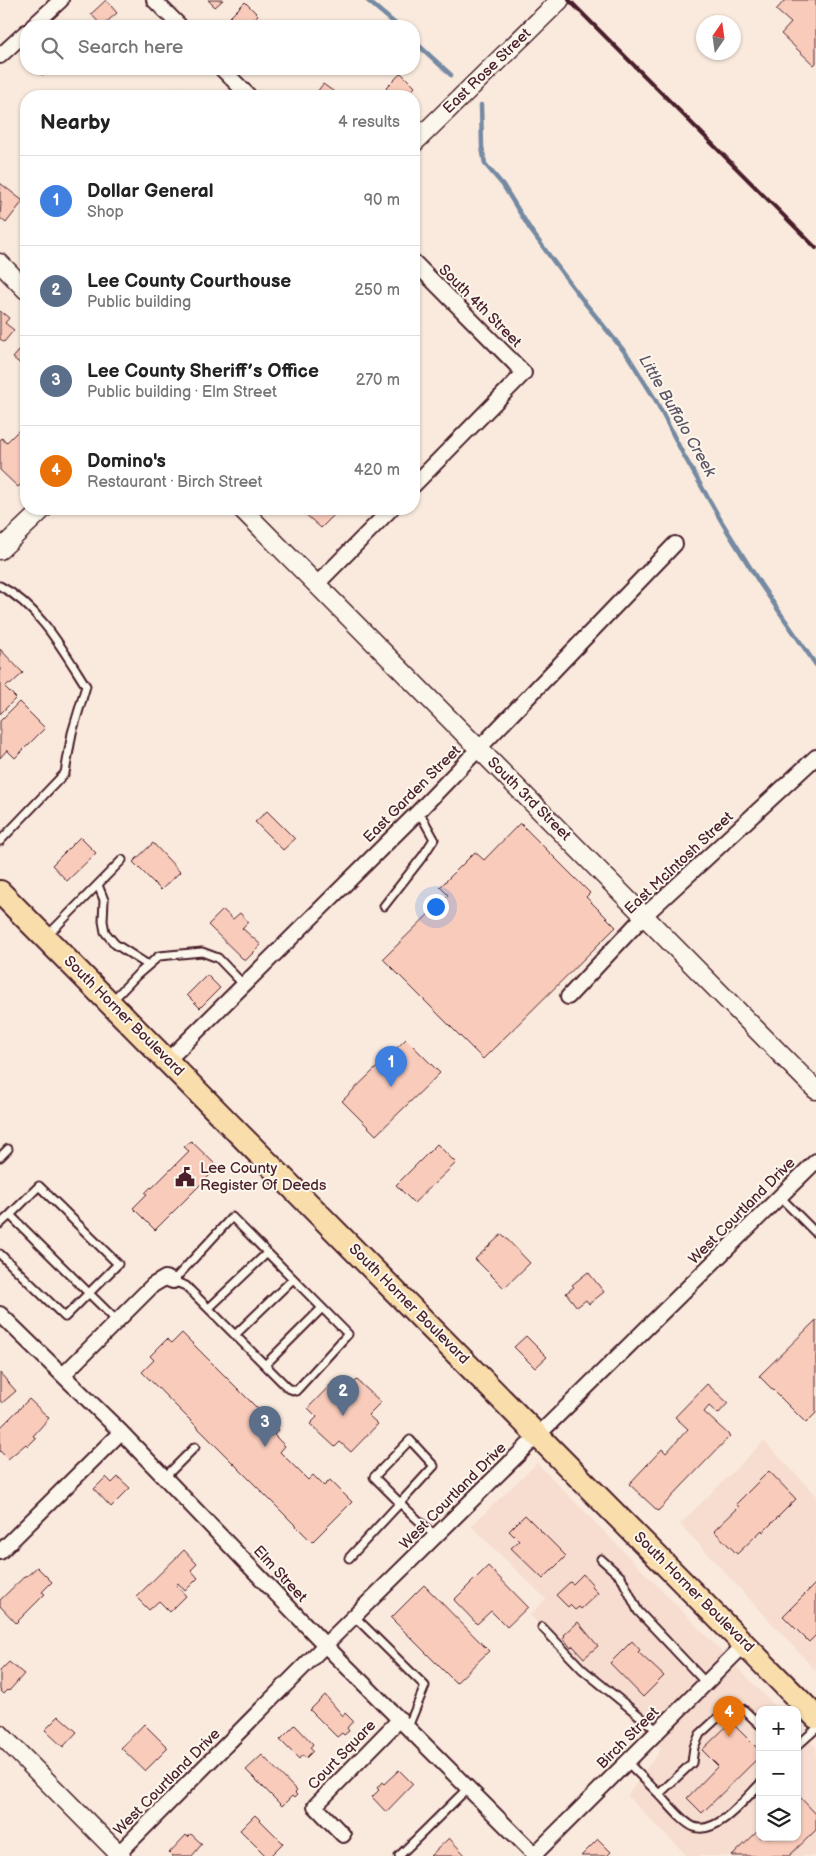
<!DOCTYPE html>
<meta charset="utf-8">
<style>
body{margin:0;font-family:"Balsamiq Sans",sans-serif;background:#f2f2f2;color:#222}
.controls{position:absolute;right:15px;bottom:15px;display:grid;overflow:hidden;border-radius:10px;box-shadow:0 1px 4px #0004}
.controls button{width:45px;height:45px;display:grid;place-items:center;padding:0;border:0;border-bottom:1px solid #e0e0e0;background:#fff;color:#222;font:25px sans-serif}
.compass{position:absolute;left:696px;top:15px;width:45px;height:45px;border-radius:50%;background:#fff;box-shadow:0 1px 4px #0004;rotate:13deg}
.you{position:absolute;left:435px;top:906px;width:18px;height:18px;margin:-12px;border:4px solid #fff;border-radius:50%;background:#1a73e8;box-shadow:0 0 0 8px #1a73e833}
.badge{display:grid;place-items:center;width:32px;height:32px;border-radius:50%;background:#7c3aed;color:#fff;font-size:16px;font-weight:700}
.pin{position:absolute;translate:-50% -41px;filter:drop-shadow(0 1px 2px #0008)}
.pin::after{content:'';position:absolute;top:26px;width:18px;height:15px;background:inherit;clip-path:polygon(0 0,100% 0,50% 100%)}
.list{margin:0;padding:0;list-style:none}
h2{display:flex;justify-content:space-between;align-items:center;height:65px;margin:0;padding:0 20px;font-size:21px}
h2 small{font-size:16px;font-weight:400;color:#767676}
.list li{display:grid;grid-template-columns:32px 1fr auto;gap:15px;align-items:center;box-sizing:border-box;height:90px;padding:0 20px;border-top:1px solid #e0e0e0}
.list b{display:block;font-size:19px;white-space:nowrap}
.list p{margin:0;font-size:16px;white-space:nowrap;color:#767676}
.list em{font-size:16px;font-style:normal;color:#767676}
.icon{flex:none;width:28px;height:28px;fill:none;stroke:currentColor;stroke-width:2;stroke-linecap:round;stroke-linejoin:round}
.map{position:relative;flex:none;width:816px;height:1856px;overflow:hidden}
.search{position:absolute;background:#fff;box-shadow:0 1px 4px #0004;left:20px;top:20px;width:400px;height:55px;display:flex;align-items:center;gap:12px;box-sizing:border-box;padding:0 18px;border-radius:20px;color:#767676;font-size:19px}
.panel{position:absolute;background:#fff;box-shadow:0 1px 4px #0004;left:20px;top:90px;width:400px;height:425px;border-radius:20px}
.map>svg:first-child{display:block}
.built{fill:#f6ddd0}
.lines{fill:none;stroke-linecap:round;stroke-linejoin:round}
.stream{stroke:#748aa2;stroke-width:4.5}
.building{fill:#f8cbbb;stroke:#4a1f2b}
.service-casing{stroke:#4a1f2b;stroke-width:11}
.minor-casing{stroke:#4a1f2b;stroke-width:18}
.tertiary-casing{stroke:#4a1f2b;stroke-width:21}
.primary-casing{stroke:#4a1f2b;stroke-width:26}
.service{stroke:#fbf7ec;stroke-width:7}
.minor{stroke:#fbf7ec;stroke-width:14}
.tertiary{stroke:#fbf7ec;stroke-width:18}
.primary{stroke:#f9deab;stroke-width:22}
.rail{stroke:#4a1f2b;stroke-width:4}
.labels{text-anchor:middle;dominant-baseline:central;stroke-width:4;stroke-linejoin:round;paint-order:stroke}
.street-label{font-size:15px;fill:#4a1f2b;stroke:#fbf7ec}
.poi-label{font-size:15px;fill:#4a1f2b;stroke:#fbf7ec;text-anchor:start}
.water-label{font-size:16px;font-style:italic;fill:#5f5566;stroke:#fbf7ec}
</style>
<div class="map">
<svg width="816" height="1856" viewBox="0 0 816 1856">
<rect width="100%" height="100%" fill="#faeadd"/>
<filter id="ink" filterUnits="userSpaceOnUse"><feTurbulence type="fractalNoise" baseFrequency=".02" numOctaves="2"/><feDisplacementMap in="SourceGraphic" scale="10" xChannelSelector="R" yChannelSelector="G"/><feConvolveMatrix kernelMatrix="1 2 1 2 8 2 1 2 1" color-interpolation-filters="sRGB"/></filter>
<g filter="url(#ink)">
<path class="built" d="M764 1441 816 1495V1671L680 1524Z
M537 1463 779 1710H760V1837H797V1728L816 1747V1856H687L627 1796 661 1749 530 1615 546 1599 471 1526Z"/>
<g class="lines">
<path class="stream" d="M367 0 398 26
M414 41 451 75
M481 105 482 147 485 164 503 185 530 229 554 262 585 303 628 356 655 399 683 454 723 524 761 585 816 665"/>
</g>
<path class="building" d="M106 0 117 13 102 26 91 14Z
M208 0H223L215 7Z
M785 0H816V63L814 65 781 34 791 23 776 10Z
M245 2 258 15 247 26H234L227 20Z
M39 69H52L42 75Z
M401 73 415 87 407 96H394L386 88Z
M323 84 340 96H314Z
M179 88 187 96H170Z
M0 183 23 201 6 223 0 218 1 202 0 201Z
M0 311 9 318 5 323 14 330 4 342 0 339Z
M25 344 26 346V368L13 358Z
M20 429 26 435V479L18 487 0 470V440L2 438 6 443Z
M308 509H340L321 528 304 513Z
M0 649 23 673 10 685 9 683 5 687 16 698 0 714Z
M19 702 45 728 15 758 7 750 0 758V721Z
M267 811 295 839 283 850 255 822Z
M520 823 590 893 586 897 616 927 483 1059 383 959 448 895 440 887 475 852 484 860Z
M80 837 96 853 67 881 52 865Z
M153 843 180 872 161 890 133 862Z
M223 910 233 919 240 913 248 922 242 928 261 945 245 961 208 925Z
M207 975 220 988 200 1008 187 995Z
M406 1039 440 1073 376 1135 342 1101Z
M191 1141 218 1167 155 1230 133 1208 147 1194 145 1193 151 1187 152 1188 189 1151 184 1147Z
M437 1144 456 1163 414 1203 396 1185Z
M502 1234 530 1263 504 1288 475 1259Z
M588 1272 604 1292 589 1304 586 1300 577 1307 566 1293 574 1287 572 1285Z
M816 1320V1413L806 1423 759 1376Z
M182 1333 279 1430 274 1435 285 1446 280 1452 308 1480 313 1475 324 1486 330 1480 352 1502 312 1542 142 1372 154 1360 150 1356 167 1339 172 1343Z
M526 1336 547 1357 535 1368 514 1347Z
M0 1373 16 1391 2 1403 0 1400Z
M335 1380 346 1391 357 1380 381 1402 368 1415 378 1424 351 1452 340 1442 335 1447 310 1424 317 1417 308 1408Z
M707 1384 728 1403 718 1414 709 1406 704 1412 730 1436 658 1511 629 1484 662 1449 666 1453 688 1429 675 1417Z
M29 1399 49 1418 33 1436 36 1438 28 1446 26 1444 8 1459 0 1451V1428Z
M769 1471 796 1499 763 1532 762 1530 737 1554 714 1531 739 1507 736 1504Z
M106 1477 112 1483 118 1477 130 1488 111 1507 94 1489Z
M525 1515 566 1556 543 1579 511 1548 519 1541 509 1531Z
M184 1550 197 1564 191 1570 198 1578 185 1591 178 1583 176 1585 186 1596 170 1612 159 1601 149 1610 136 1597Z
M488 1566 528 1607 507 1627 491 1611 477 1624 454 1600Z
M37 1567 52 1582 42 1592 45 1594 16 1623 0 1606V1600L26 1575 27 1576Z
M583 1574 593 1585 591 1586 598 1593 581 1609 579 1607 575 1610 570 1605 568 1607 556 1595 570 1582 573 1584Z
M816 1583V1635L809 1642 783 1616Z
M424 1585 489 1651 456 1683 391 1618Z
M578 1622 598 1646 584 1658 573 1646 571 1648 563 1638 565 1636 564 1635Z
M632 1641 640 1650 638 1652 664 1676 643 1697 610 1663Z
M9 1662 24 1674 9 1691 8 1690 4 1694 0 1690V1671Z
M325 1695 343 1716 345 1713 353 1721 347 1728 349 1731 344 1735 342 1733 337 1737 310 1710Z
M59 1716 77 1732 63 1747 45 1730Z
M731 1722 760 1751V1756L702 1813 687 1798 718 1766 702 1750Z
M144 1724 168 1748 145 1771 121 1748Z
M295 1725 313 1744 310 1748 313 1751 306 1758 302 1755 299 1759 280 1740Z
M262 1755 297 1791 295 1793 297 1795 294 1798 292 1796 282 1806 246 1770Z
M399 1770 413 1784 386 1812 372 1797 379 1790 377 1788 382 1782 384 1784Z
M797 1794 816 1814V1830L789 1856H732L760 1829V1837H797Z
M255 1815 283 1843 270 1856H266L240 1830Z
M191 1834 202 1844 192 1856H172L169 1853 186 1835 188 1837Z
M449 1838 466 1856H430Z
M598 1839 611 1852 607 1856H581Z"/>
<g class="lines">
<defs>
<path id="service" d="M0 586C39 606 63 650 86 686L72 733 65 773 0 841
M98 885 104 900 103 921 105 932 115 944 148 965
M384 906 423 856 434 839 423 819 417 813
M47 936 122 860
M112 1001 137 975 159 956 202 952 218 958 244 985
M0 1157 8 1149
M780 1197 816 1233
M232 1217 348 1334 296 1391 288 1388 186 1286 173 1281Z
M0 1224 10 1215 117 1321
M0 1254 65 1317 118 1264 39 1186 10 1215
M209 1308 267 1253
M235 1335 293 1279
M265 1365 322 1308
M410 1440 434 1466 400 1503 374 1477Z
M165 1477 195 1447
M349 1558 400 1503 435 1536
M601 1559 621 1577 638 1611 706 1683
M354 1616 425 1686 408 1727
M542 1627 582 1669 658 1731
M797 1746 816 1729
M627 1762 659 1794 692 1763 694 1747 700 1734 725 1711 743 1709 760 1725
M659 1794C668 1803 682 1822 694 1827 717 1835 745 1799 760 1784
M399 1856 468 1788"/>
<path id="minor" d="M154 0 180 26
M33 26 61 0
M0 56 26 32
M222 69 249 96
M414 262 524 373 414 485
M317 584 391 509
M568 997 644 916 816 757
M167 1061 417 813 675 544
M0 1314 121 1432 325 1645 536 1856
M63 1375 153 1285 165 1278 173 1281
M0 1552 121 1432
M343 1835 315 1806 400 1719
M116 1856 325 1645 816 1161
M533 1856 745 1644"/>
<path id="tertiary" d="M414 143 560 0
M0 263 26 290
M242 509 816 1090
M0 550 43 509
M0 1734 121 1856"/>
<path id="primary" d="M0 892 816 1717"/>
</defs>
<use href="#service" class="service-casing"/>
<use href="#minor" class="minor-casing"/>
<use href="#tertiary" class="tertiary-casing"/>
<use href="#primary" class="primary-casing"/>
<use href="#service" class="service"/>
<use href="#minor" class="minor"/>
<use href="#tertiary" class="tertiary"/>
<use href="#primary" class="primary"/>
<path class="rail" d="M569 0 816 248"/>
</g>
</g>
<defs>
<symbol id="civic-bare" viewBox="-9 -9 18 18"><path d="M-.6-6.5H3V-4.5H.6V-3L4-1V1h2V6H-6V1h2V-1L-.6-3ZM-1.2 2.5V6h2.4V2.5Z" fill="#4a1f2b" stroke="#fbf7ec" stroke-width="2.5" paint-order="stroke"/></symbol>
</defs>
<g fill-rule="evenodd">
<use href="#civic-bare" x="171" y="1163" width="28" height="28"/>
</g>
<g class="labels">
<g class="street-label">
<text transform="translate(487 71) rotate(-44)">East Rose Street</text>
<text transform="translate(480 306) rotate(45)">South 4th Street</text>
<text transform="translate(412 794) rotate(-45)">East Garden Street</text>
<text transform="translate(529 799) rotate(45)">South 3rd Street</text>
<text transform="translate(679 863) rotate(-43)">East McIntosh Street</text>
<text transform="translate(124 1016) rotate(45)">South Horner Boulevard</text>
<text transform="translate(742 1211) rotate(-45)">West Courtland Drive</text>
<text transform="translate(409 1304) rotate(45)">South Horner Boulevard</text>
<text transform="translate(453 1496) rotate(-45)">West Courtland Drive</text>
<text transform="translate(280 1574) rotate(47)">Elm Street</text>
<text transform="translate(694 1592) rotate(45)">South Horner Boulevard</text>
<text transform="translate(628 1738) rotate(-45)">Birch Street</text>
<text transform="translate(342 1755) rotate(-46)">Court Square</text>
<text transform="translate(167 1782) rotate(-45)">West Courtland Drive</text>
</g>
<g class="poi-label">
<text x="200" y="1168">Lee County<tspan x="200" dy="17">Register Of Deeds</tspan></text>
</g>
<g class="water-label">
<text transform="translate(677 416) rotate(60)">Little Buffalo Creek</text>
</g>
</g>
</svg>
<div class="controls">
<button>+</button>
<button>−</button>
<button><svg class="icon" aria-label="layers" viewBox="0 0 24 24"><path d="M12 4l9 5-9 5-9-5zM3 14l9 5 9-5"/></svg></button>
</div>
<svg class="compass" viewBox="-18 -18 36 36"><path d="M0-13l5 13h-10z" fill="#e53935"/><path d="M0 13l5-13h-10z" fill="#767676"/></svg>
<div class="you"></div>
<div class="pin badge" style="left:391px;top:1087px;background:#3f7fe0">1</div>
<div class="pin badge" style="left:343px;top:1416px;background:#5c6f8a">2</div>
<div class="pin badge" style="left:265px;top:1447px;background:#5c6f8a">3</div>
<div class="pin badge" style="left:729px;top:1737px;background:#e8710a">4</div>
<div class="search"><svg class="icon" aria-label="search" viewBox="0 0 24 24"><circle cx="10" cy="10" r="6"/><path d="M15 15l6 6"/></svg>Search here</div>
<section class="panel">
<h2>Nearby<small>4 results</small></h2>
<ul class="list">
<li><span class="badge" style="background:#3f7fe0">1</span><div><b>Dollar General</b><p>Shop</p></div><em>90 m</em></li>
<li><span class="badge" style="background:#5c6f8a">2</span><div><b>Lee County Courthouse</b><p>Public building</p></div><em>250 m</em></li>
<li><span class="badge" style="background:#5c6f8a">3</span><div><b>Lee County Sheriff’s Office</b><p>Public building · Elm Street</p></div><em>270 m</em></li>
<li><span class="badge" style="background:#e8710a">4</span><div><b>Domino's</b><p>Restaurant · Birch Street</p></div><em>420 m</em></li>
</ul>
</section>
</div>
